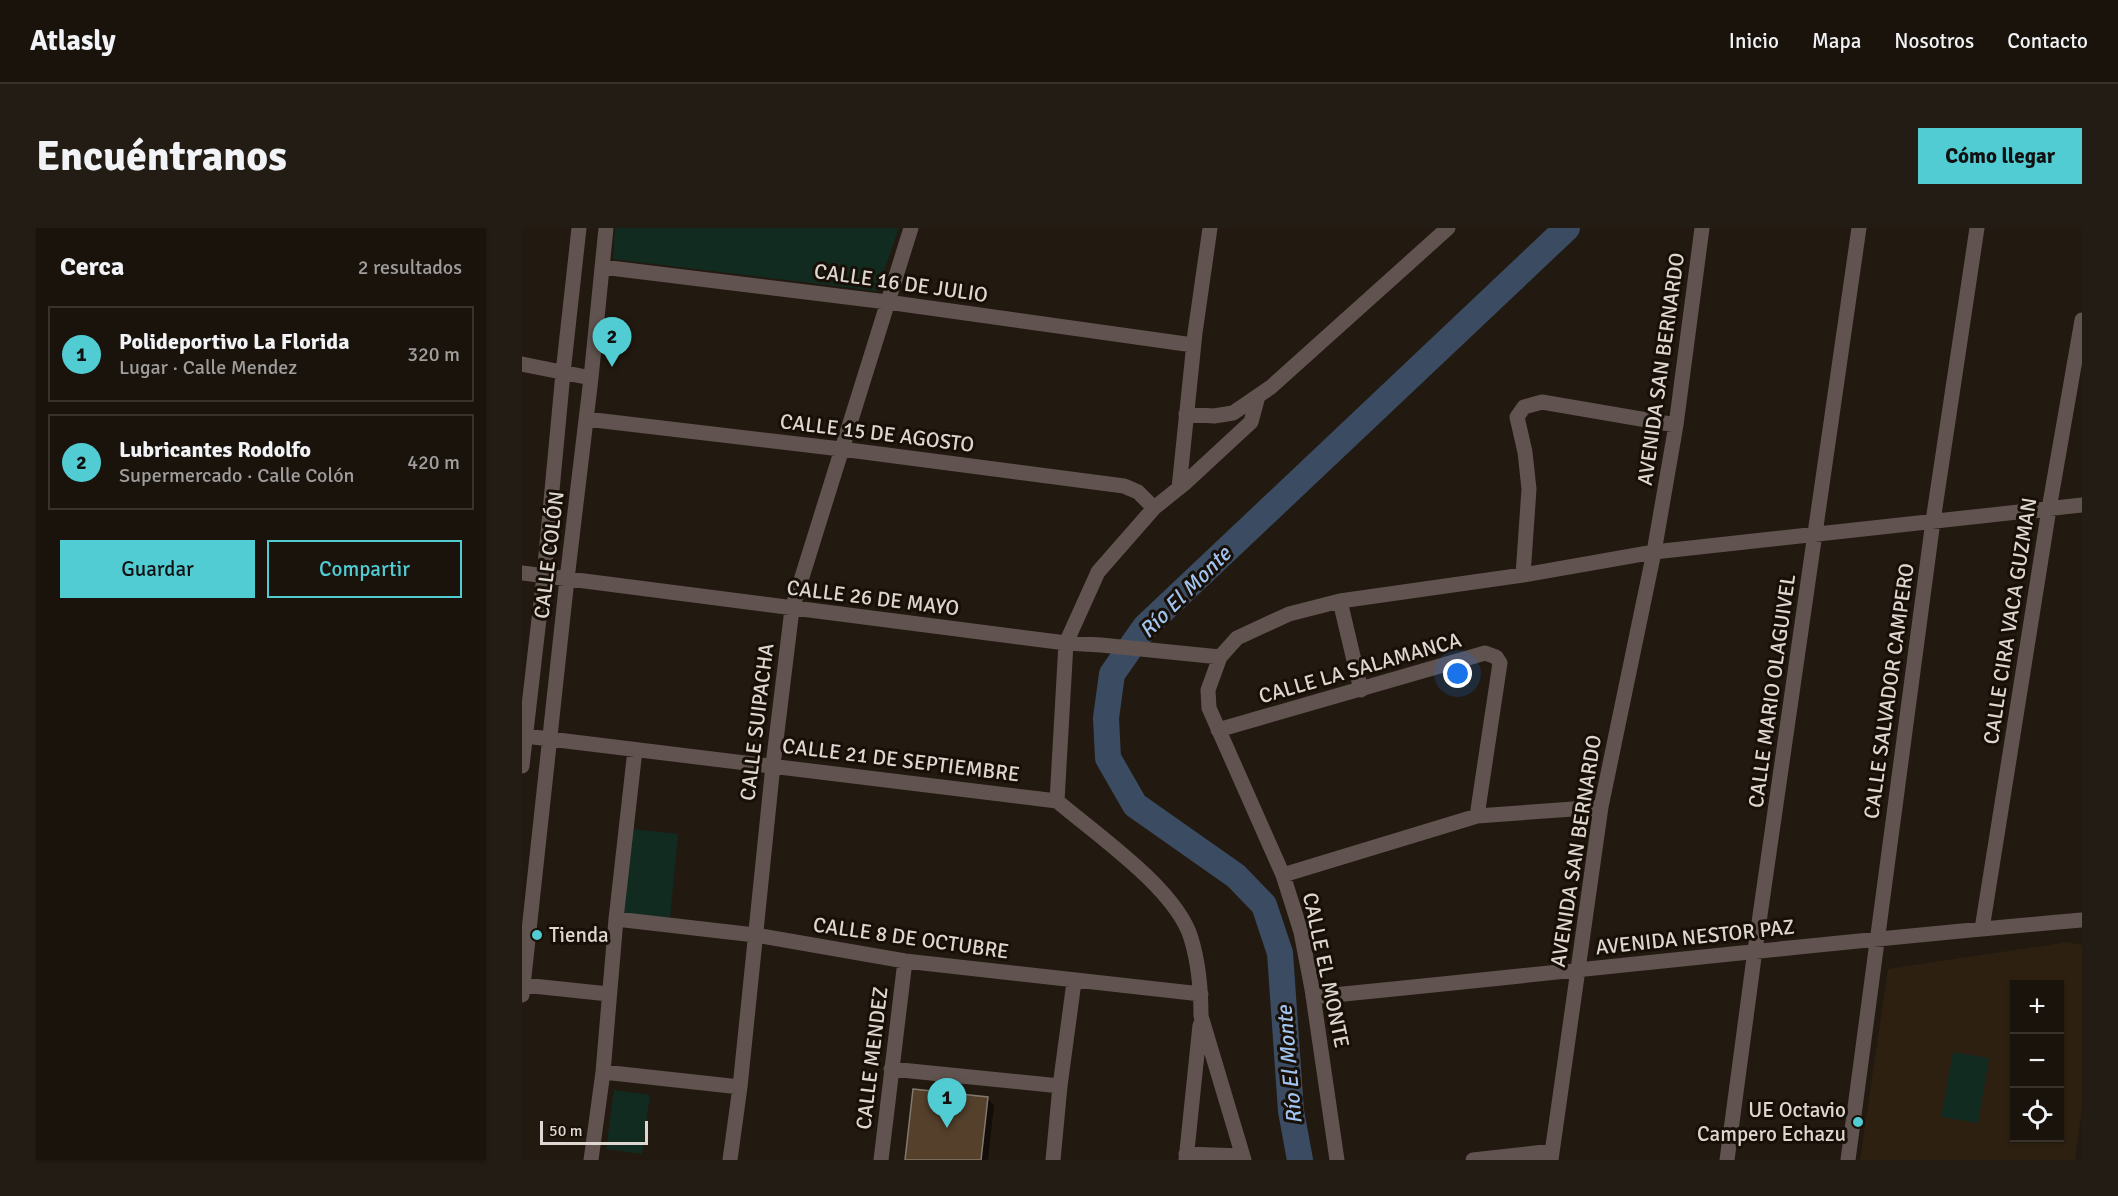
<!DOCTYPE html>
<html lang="es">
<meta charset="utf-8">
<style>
body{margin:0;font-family:Signika,sans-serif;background:#231c15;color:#f1f3f6}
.controls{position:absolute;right:18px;bottom:18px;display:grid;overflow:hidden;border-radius:0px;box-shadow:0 2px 4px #0004}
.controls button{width:54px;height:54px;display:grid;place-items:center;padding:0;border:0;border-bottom:2px solid #38322d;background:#1a130c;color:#f1f3f6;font:30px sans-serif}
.scale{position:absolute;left:18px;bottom:15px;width:108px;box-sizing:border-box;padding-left:6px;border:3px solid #ded7d1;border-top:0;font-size:16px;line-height:21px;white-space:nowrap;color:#ded7d1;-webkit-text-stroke:4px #181007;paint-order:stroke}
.you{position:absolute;left:936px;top:446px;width:21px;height:21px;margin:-15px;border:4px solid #fff;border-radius:50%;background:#1a73e8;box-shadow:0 0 0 9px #1a73e833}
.badge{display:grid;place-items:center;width:39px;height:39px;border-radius:50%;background:#51ccd3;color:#111;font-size:20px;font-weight:700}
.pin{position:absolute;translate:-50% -50px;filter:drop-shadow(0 2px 3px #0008)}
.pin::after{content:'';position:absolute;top:32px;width:21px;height:18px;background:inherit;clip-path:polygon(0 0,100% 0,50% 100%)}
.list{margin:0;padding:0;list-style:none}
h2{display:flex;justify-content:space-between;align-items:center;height:78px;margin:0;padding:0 24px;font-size:26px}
h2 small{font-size:20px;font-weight:400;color:#9f9e9d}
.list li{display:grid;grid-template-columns:39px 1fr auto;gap:18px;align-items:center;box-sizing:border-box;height:96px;margin:0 12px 12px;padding:0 12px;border:2px solid #38322d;border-radius:0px}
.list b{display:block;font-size:22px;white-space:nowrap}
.list p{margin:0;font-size:20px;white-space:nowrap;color:#9f9e9d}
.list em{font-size:20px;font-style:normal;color:#9f9e9d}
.actions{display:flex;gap:12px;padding:18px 24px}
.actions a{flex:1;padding:14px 0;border:2px solid #51ccd3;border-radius:0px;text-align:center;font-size:21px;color:#51ccd3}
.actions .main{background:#51ccd3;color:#111}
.icon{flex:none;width:33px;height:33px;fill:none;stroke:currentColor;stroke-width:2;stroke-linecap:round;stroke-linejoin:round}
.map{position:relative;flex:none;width:1560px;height:932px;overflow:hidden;border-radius:0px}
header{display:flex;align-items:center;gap:36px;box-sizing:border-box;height:84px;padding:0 30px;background:#1a130c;border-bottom:2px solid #38322d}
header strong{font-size:28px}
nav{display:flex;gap:33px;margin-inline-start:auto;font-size:21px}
.intro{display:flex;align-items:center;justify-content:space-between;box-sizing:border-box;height:144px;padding:0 36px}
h1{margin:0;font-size:42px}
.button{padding:15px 27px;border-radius:0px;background:#51ccd3;color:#111;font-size:21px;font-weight:700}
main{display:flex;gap:36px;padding:0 36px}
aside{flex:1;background:#1a130c;border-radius:0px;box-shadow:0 2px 4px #0004}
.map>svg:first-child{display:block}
.built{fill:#2d2011;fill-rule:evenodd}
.green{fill:#122b21}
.shadow{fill:#0007}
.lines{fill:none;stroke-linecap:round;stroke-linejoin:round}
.river{stroke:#3b4c62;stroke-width:26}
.building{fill:#54402b;stroke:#84796e;stroke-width:1.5}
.minor{stroke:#615350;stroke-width:15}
.poi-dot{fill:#51ccd3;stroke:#181007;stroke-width:2}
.labels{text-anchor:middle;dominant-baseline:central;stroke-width:6;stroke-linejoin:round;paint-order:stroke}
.street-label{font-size:21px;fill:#ded7d1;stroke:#181007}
.poi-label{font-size:21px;fill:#ded7d1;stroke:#181007;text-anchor:start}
.water-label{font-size:22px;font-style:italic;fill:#a0c3ef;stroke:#181007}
</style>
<header>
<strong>Atlasly</strong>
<nav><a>Inicio</a><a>Mapa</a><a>Nosotros</a><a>Contacto</a></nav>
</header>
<div class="intro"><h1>Encuéntranos</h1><a class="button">Cómo llegar</a></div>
<main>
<aside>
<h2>Cerca<small>2 resultados</small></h2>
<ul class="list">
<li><span class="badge">1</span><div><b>Polideportivo La Florida</b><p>Lugar · Calle Mendez</p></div><em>320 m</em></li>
<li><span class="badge">2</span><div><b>Lubricantes Rodolfo</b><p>Supermercado · Calle Colón</p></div><em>420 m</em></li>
</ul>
<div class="actions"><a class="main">Guardar</a><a>Compartir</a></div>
</aside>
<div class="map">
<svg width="1560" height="932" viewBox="0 0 1560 932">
<rect width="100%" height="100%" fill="#221910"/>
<path class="built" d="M1546 714 1560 717V880L1553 932H1338L1366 741ZM1492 756H1538V910H1492Z"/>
<path class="green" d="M93 0H377L355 63 91 31Z
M110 601 156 606 148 690 102 686Z
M1431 824 1467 830 1456 895 1419 889Z
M92 862 128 867 120 926 84 921Z"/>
<path class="shadow" d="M465 870 472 877 466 932H385Z"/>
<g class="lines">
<path class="river" d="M778 932 769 883 758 725 742 677 714 648 613 577 586 530 584 490 590 446 623 399 1045 0"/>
</g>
<path class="building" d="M391 861 466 869 459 932H383Z"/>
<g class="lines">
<path class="minor" d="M80 39 365 74 671 117
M0 136 69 150
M664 186 692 188 711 185 749 159 926 0
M64 191 319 221 602 258 616 264 632 280
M657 260 673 105 688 0
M0 345 544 415 579 417 698 429
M1001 347 1007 261 1003 224 995 189 1002 179 1020 174 1154 197
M818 373 839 462
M696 502 963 425 974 429 978 435 955 588
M3 508 535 573
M0 538 22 348 41 145 57 0
M761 647 955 588 1079 579
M94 691 233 707 383 733 679 766
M1460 701 1527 281 1560 92
M1 757 87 766
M0 767 45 351 69 150 84 0
M791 769C1048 744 1303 714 1560 692
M369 841 538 858
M81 844 218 859
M664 926 720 928
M69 932 81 844 94 691 113 522
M208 932 218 859 251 537 270 381 389 0
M359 932 383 733
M531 932 538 858 552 754
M664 932 678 797
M722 932 679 788C679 764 676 733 669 710 654 661 575 607 535 573L544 415 576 344 632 280 662 256 729 194 736 168
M815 932 790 761 779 704 761 647 687 480 686 462 698 429 715 410 767 386 818 373 1001 347 1132 324 1560 277
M951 932 1030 923
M1029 932 1079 579 1132 324 1154 197 1180 0
M1205 932 1233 722 1337 0
M1326 932 1411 293 1455 0"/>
</g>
<g class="poi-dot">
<circle cx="15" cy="707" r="6"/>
<circle cx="1336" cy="894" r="6"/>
</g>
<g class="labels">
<g class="street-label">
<text transform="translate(379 55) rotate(8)">CALLE 16 DE JULIO</text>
<text transform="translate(1139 141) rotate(-82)">AVENIDA SAN BERNARDO</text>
<text transform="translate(355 205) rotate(7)">CALLE 15 DE AGOSTO</text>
<text transform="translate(27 327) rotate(-83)">CALLE COLÓN</text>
<text transform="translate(351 370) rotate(7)">CALLE 26 DE MAYO</text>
<text transform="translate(1488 393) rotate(-81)">CALLE CIRA VACA GUZMAN</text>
<text transform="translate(838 440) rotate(-16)">CALLE LA SALAMANCA</text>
<text transform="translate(1250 463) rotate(-82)">CALLE MARIO OLAGUIVEL</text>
<text transform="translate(1367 463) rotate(-82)">CALLE SALVADOR CAMPERO</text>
<text transform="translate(235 494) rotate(-83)">CALLE SUIPACHA</text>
<text transform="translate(379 532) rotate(7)">CALLE 21 DE SEPTIEMBRE</text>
<text transform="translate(1054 623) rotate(-81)">AVENIDA SAN BERNARDO</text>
<text transform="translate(1173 709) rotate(-6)">AVENIDA NESTOR PAZ</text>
<text transform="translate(389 710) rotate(8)">CALLE 8 DE OCTUBRE</text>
<text transform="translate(804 742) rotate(78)">CALLE EL MONTE</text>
<text transform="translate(350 830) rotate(-83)">CALLE MENDEZ</text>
</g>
<g class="poi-label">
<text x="27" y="707">Tienda</text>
<text x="1324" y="882" text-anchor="end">UE Octavio<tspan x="1324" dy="24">Campero Echazu</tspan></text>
</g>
<g class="water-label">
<text transform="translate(663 364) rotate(-45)">Río El Monte</text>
<text transform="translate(767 837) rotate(-95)">Río El Monte</text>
</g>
</g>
</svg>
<div class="controls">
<button>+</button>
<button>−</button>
<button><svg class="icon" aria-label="locate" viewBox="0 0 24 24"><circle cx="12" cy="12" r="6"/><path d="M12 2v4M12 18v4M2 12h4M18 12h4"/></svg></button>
</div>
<div class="scale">50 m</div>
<div class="you"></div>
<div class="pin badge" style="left:425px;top:900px">1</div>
<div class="pin badge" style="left:90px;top:139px">2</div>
</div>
</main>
